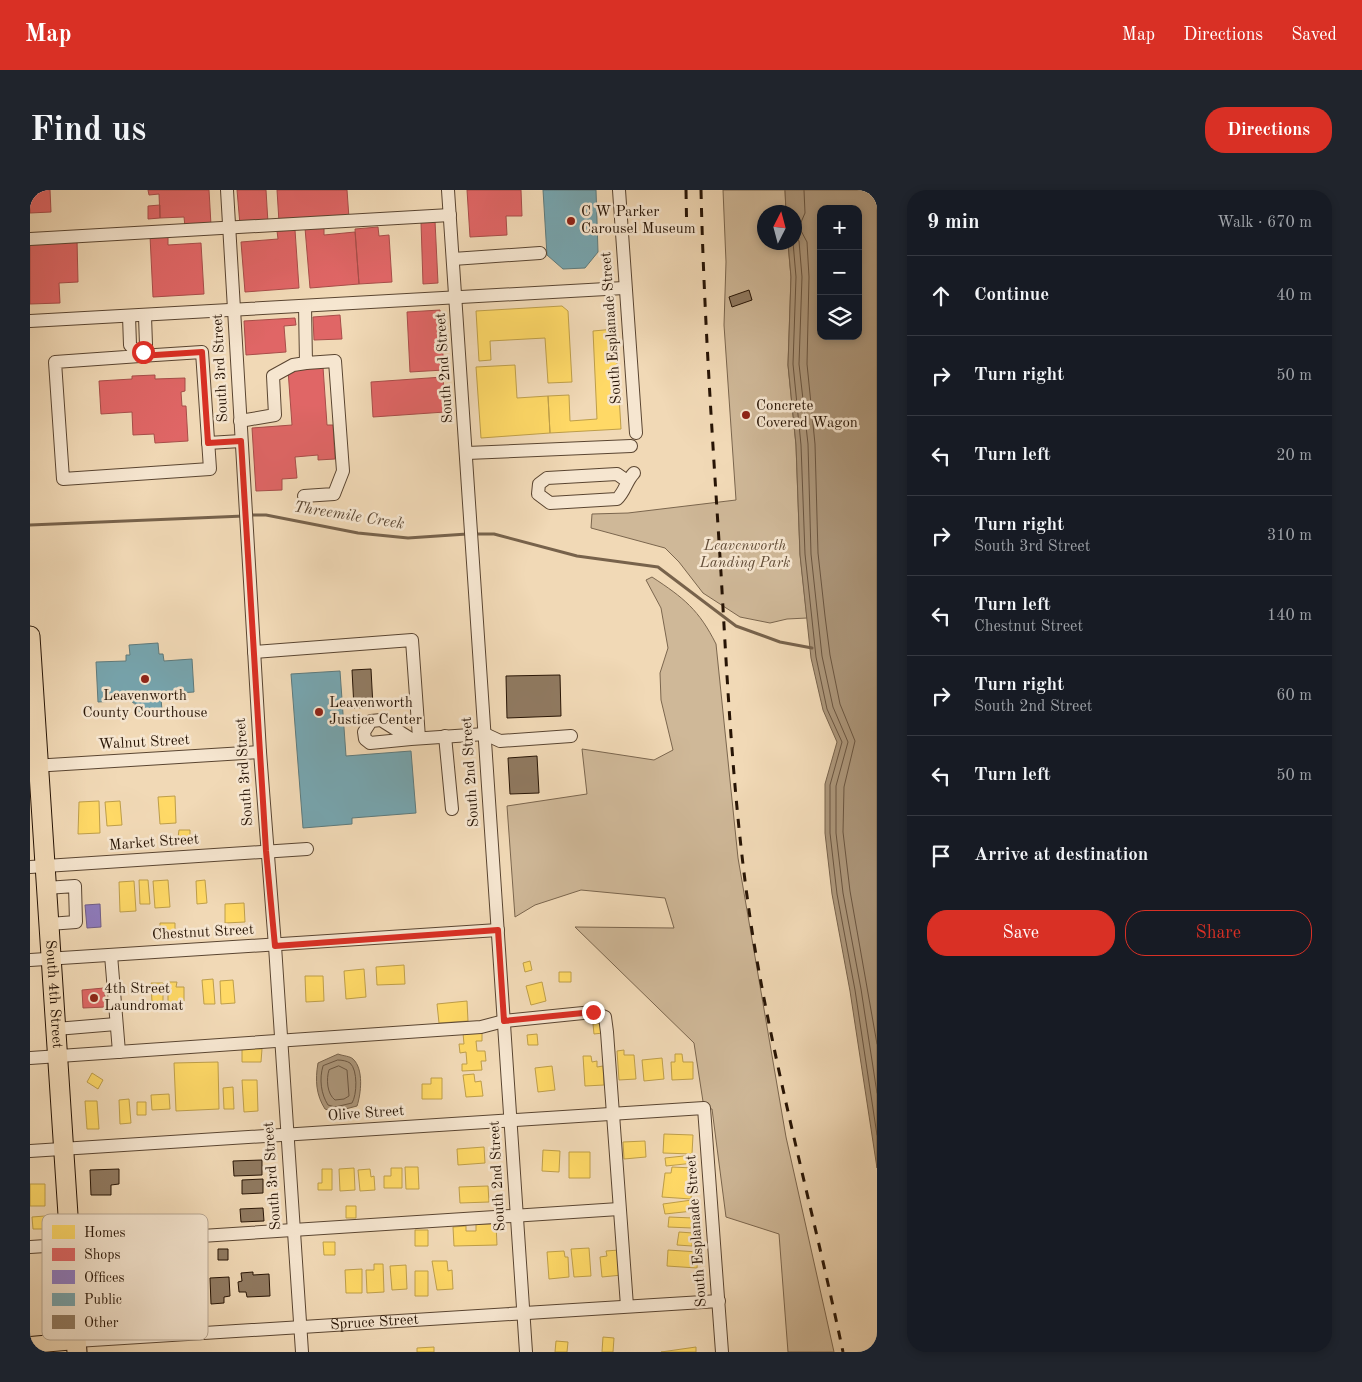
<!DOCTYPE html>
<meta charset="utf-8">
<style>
body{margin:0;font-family:"Old Standard TT",serif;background:#20242c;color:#f1f3f6}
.controls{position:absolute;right:15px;top:15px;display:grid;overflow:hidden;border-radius:10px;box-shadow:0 2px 8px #0003}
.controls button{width:45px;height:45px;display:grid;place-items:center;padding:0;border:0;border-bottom:1px solid #363941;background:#171b24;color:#f1f3f6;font:25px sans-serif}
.compass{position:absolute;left:727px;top:15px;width:45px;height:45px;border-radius:50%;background:#171b24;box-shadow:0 2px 8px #0003;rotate:6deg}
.stop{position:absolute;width:15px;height:15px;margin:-11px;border:4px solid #d93025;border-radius:50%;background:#fff}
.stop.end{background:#d93025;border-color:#fff;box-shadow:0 1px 5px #0008}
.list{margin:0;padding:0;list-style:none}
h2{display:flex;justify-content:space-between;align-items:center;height:65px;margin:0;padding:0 20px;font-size:21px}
h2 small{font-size:16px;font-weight:400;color:#9ea1a6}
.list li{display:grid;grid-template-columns:32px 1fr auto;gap:15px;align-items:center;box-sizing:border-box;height:80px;padding:0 20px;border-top:1px solid #363941}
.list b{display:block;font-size:19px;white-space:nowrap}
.list p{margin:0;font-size:16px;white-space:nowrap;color:#9ea1a6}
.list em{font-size:16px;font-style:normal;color:#9ea1a6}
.actions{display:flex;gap:10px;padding:15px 20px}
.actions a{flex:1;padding:11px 0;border:1px solid #d93025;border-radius:20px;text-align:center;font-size:18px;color:#d93025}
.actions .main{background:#d93025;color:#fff}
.icon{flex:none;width:28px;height:28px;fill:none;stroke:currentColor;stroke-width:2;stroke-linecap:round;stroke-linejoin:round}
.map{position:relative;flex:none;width:847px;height:1162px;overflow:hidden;border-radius:20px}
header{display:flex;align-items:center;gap:30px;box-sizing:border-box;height:70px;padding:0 25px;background:#d93025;color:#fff}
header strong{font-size:24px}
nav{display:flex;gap:28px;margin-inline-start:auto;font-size:18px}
.intro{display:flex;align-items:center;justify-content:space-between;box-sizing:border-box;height:120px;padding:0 30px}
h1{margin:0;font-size:35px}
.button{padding:12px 22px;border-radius:20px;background:#d93025;color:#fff;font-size:18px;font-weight:700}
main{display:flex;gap:30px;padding:0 30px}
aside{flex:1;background:#171b24;border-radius:20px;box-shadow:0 2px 8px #0003}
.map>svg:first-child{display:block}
.green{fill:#cfb898;stroke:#7b664e}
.water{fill:#ac967a;stroke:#77624b;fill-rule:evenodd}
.homes{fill:#ffd966;stroke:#be9e49}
.shops{fill:#e06666;stroke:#a84d49}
.offices{fill:#8e7cc3;stroke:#6f5d8a}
.public{fill:#76a5af;stroke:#5e7a7c}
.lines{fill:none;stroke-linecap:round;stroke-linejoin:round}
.shore{stroke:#6a5540;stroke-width:1}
.stream{stroke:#77624b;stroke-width:3}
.building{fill:#907a61;stroke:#271405}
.minor-casing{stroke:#5a4531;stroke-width:14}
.major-casing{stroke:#271405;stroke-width:18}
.highway-casing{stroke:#271405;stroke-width:21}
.minor{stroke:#f6e6d0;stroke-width:12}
.major{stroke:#f1d9b6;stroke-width:16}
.highway{stroke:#f1d9b6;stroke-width:19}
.rail{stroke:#271405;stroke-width:3;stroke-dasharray:9 9;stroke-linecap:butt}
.route{stroke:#d93025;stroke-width:6}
.poi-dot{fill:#8f2418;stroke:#f6e6d0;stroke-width:2}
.labels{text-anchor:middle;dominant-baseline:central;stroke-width:5;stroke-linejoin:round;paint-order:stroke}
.poi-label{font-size:15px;fill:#271405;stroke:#f6e6d0;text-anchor:start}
.street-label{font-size:15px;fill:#271405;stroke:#f6e6d0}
.park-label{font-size:15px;font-style:italic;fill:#624d38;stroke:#f6e6d0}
.water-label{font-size:16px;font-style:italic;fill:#5c4834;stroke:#f6e6d0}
.key{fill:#f6e6d0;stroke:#b8a793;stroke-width:1}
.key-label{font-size:14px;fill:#271405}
</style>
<header>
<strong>Map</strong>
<nav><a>Map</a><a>Directions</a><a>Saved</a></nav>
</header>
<div class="intro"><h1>Find us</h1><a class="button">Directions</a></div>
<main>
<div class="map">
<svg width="847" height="1162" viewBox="0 0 847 1162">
<rect width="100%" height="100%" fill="#f1d9b6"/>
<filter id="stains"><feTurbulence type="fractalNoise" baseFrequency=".004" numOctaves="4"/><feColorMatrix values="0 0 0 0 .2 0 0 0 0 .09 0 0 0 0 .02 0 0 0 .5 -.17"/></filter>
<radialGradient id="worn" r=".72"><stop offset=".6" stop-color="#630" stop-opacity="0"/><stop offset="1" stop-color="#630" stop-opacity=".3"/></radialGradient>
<path class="green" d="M693 0H755L756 22H734V52L758 53 761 87 758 175 766 255 770 364 777 428 757 429 740 433 710 427 673 403 649 372 635 358 561 338 562 324 598 323 706 310 694 135 696 72Z
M622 387C654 408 669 420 686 454L708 668 756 947 804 1162H758L749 1044 696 1027 682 919 674 918 664 853 545 737 644 738 635 708 551 700 505 715 485 727 477 616 557 604 552 559 624 570 643 560 631 510 630 483 638 458 631 418 616 390Z"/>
<path class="water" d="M755 0H847V978L820 801 802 704 795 643V594L807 552 793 520 781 468 770 365 766 255 758 175 761 87 758 53 764 52V22H756ZM791 19H828V146H791Z
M308 864C313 866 320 866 323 869 334 879 331 904 327 916L304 922 295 919C286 905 285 890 288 873Z"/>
<path class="homes" d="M532 116 538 121 542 192 518 193 515 148 460 151 461 170 449 171 446 121Z
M585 139 591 239 520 243 518 206 539 205 540 231 567 229 563 141Z
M485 175 487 208 518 206 520 243 451 248 446 177Z
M145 606 146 633 130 634 128 607Z
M69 611 70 643 48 644 49 612Z
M90 611 92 635 77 636 75 612Z
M149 640H160V648H148Z
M109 690H118L120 714H110Z
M138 690 140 717 125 718 123 691Z
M175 690 177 713 167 714 166 691Z
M104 691 106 721 90 722 89 692Z
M214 713 215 732 195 733V714Z
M130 733H145V743L130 744Z
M500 771 502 780 495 782 493 773Z
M374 775 375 794 347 795 346 777Z
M334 779 336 807 316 809 314 781Z
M529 782H541V792H529Z
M275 786H293L294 811 276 812Z
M183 789 185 814H174L172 790Z
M203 790 205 813 191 814 190 791Z
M138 792H147L146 797H154V813H138Z
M512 792 516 811 501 815 496 796Z
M121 793H133V813H122Z
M437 811 438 831 409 833 407 814Z
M572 833 573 843 564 844 563 834Z
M452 842V851H446L447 861H455L456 871H451L452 880 432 881V874H437L436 862 430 863 429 854H434L433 843Z
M507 844 508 855H498L497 845Z
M212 858 232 859 231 872H212Z
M594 860V865H604L606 889 589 890 587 861Z
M645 864H652L653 872H663V889L642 890 641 872H645Z
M553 866H561L562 872 567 871V877L573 876 574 895 555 896Z
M632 868 634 889 614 891 612 870Z
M188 872 189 919 146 921 144 873Z
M522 876 525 900 508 902 505 878Z
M62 883 73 890 68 899 57 892Z
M444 884 445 892 451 891 453 906 436 907 433 885Z
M401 888H412V909H392V894H401Z
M212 890H227L228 921 214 922Z
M203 897 204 919H194L193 898Z
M139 904 140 919 122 920 121 905Z
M99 909 101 933 90 934 89 910Z
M55 911H67L69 939H57Z
M107 912H116V925H107Z
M634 944 663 945 662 964 633 963Z
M615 951 616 967 594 969 593 952Z
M454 957 455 973 428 975 427 959Z
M513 960 530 961 529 982 512 981Z
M539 962H560V988H539Z
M663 965 664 973 636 976 635 968Z
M375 977H388L389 999H376Z
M642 977 663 978 661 1009 632 1007 635 983H641Z
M324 978 325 1000 310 1001 309 979Z
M361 978H372V998H354V986H361Z
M292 979H302V1000H288V993H292Z
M340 979 341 987 344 986 345 1000 330 1001 328 980Z
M0 994H15V1016H0Z
M458 996 459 1012 430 1013 429 997Z
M662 1010 663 1021 635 1024 633 1014Z
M316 1016H326V1028H316Z
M15 1026V1039H3L2 1027Z
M639 1027 663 1028 662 1038 638 1037Z
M446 1034H466L467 1055 424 1056 423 1037 436 1036V1041H446Z
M385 1040H398V1056H385Z
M649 1042 663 1043 662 1056 647 1055Z
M293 1052H305V1065H294Z
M559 1058 561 1086 544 1087 541 1059Z
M589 1060 592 1085 572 1087 570 1067 577 1066 576 1061Z
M638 1060 668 1062 667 1078 637 1076Z
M534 1061 535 1067H538L539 1087 519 1089 517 1062Z
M402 1071H417L418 1081 422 1080 423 1099 407 1100Z
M344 1074H353L354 1102 337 1103 336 1080H344Z
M376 1075 377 1099 362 1100 360 1076Z
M332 1079V1103H316L315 1080Z
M385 1081H398V1106H385Z
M573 1147 584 1148 583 1162H572Z
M526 1151 538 1152 537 1162H525Z
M404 1157V1162H387V1158Z
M666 1157V1162H631Z"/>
<path class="shops" d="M0 0H20L21 22 0 23Z
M118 0H179L181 35 155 37 154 27 130 28 129 4 119 5Z
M207 0H236L238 33 210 35Z
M247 0H317L319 28 249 32Z
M437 0H491L492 26H476L477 45 440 47Z
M130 15V28L118 29V16Z
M405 31 408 93 393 94 391 32Z
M294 37V45L325 42 329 94 280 98 275 38Z
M348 37 349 46 359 45 362 92 329 94 325 39Z
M265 40 269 98 215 102 211 52 248 49 247 41Z
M138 45V55L171 53 174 104 123 107 120 46Z
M47 49 48 92 29 93 30 113 0 114V50Z
M410 120 414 180 380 182 377 122Z
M310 125 312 149 284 150 283 127Z
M265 128 266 135 254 136 256 162 216 165 214 131Z
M293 177 297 235H303L305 269 288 270V265L265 267 267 288 252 289V300L226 301 222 238 262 235 258 180Z
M125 185V189L155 188V201L151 202 152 216H156L158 251 125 253 124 244 103 245 102 222 71 224 69 191 102 189V186Z
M413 187 415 222 343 227 341 192Z
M74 798 76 817 53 818 52 800Z"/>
<path class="offices" d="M70 714 71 737 57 738 55 715Z"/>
<path class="public" d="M513 0H566L568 62 555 78 533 79 517 65Z
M128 453 129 464H133L134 471 162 469 164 502 135 504V509H131L132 520 106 522 105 513H103L102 510 68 512 66 472 96 471V465H100L99 455Z
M310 481 316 566 381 561 386 623 322 628V634L273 638 261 484Z"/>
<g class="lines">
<path class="shore" d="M774 0 775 23 769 37 777 52 779 87 777 174 785 254 788 363 795 426 800 465 810 514 825 551 814 597 813 642 820 701 847 854
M764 44 769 51 772 87 769 174 778 254 781 364 792 466 803 517 818 552 806 596V643L813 703 831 799 847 903
M763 52 766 87 763 174 771 255 775 364 786 467 797 519 812 552 800 595V643L807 704 825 800 847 945
M308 870C312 870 317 871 320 873 328 880 327 905 322 913L305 917 298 915C291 904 289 889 293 876Z
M309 876 317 880 319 906 314 909 305 910C297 904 296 889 299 880Z"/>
<path class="stream" d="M220 325H236L328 343 378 348 437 344
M0 335 214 326
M445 344H464L547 366 628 377 706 436 750 452 782 458"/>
</g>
<path class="building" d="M719 100 722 110 702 117 699 107Z
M341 479 343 517 324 518 322 480Z
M530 485 531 526 477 528 476 486Z
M507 566 509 603 480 604 478 568Z
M232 970V985L204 986 203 971Z
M89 979V994L81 995V1005H61L60 980Z
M233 989V1003L212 1004V990Z
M233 1018 234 1031 211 1032 210 1019Z
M188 1059H198V1070H188Z
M223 1082V1085L239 1084 240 1106 217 1107 216 1102H209L208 1092 212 1091 211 1083Z
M199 1087 200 1106 194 1107V1113L181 1114 180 1088Z"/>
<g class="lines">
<defs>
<g id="minor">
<path d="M197 0 230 562 245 756 272 1162"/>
<path d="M418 0 496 1162"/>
<path d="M589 0 606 243"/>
<path d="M0 49 420 25"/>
<path d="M423 69 510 63"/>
<path d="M99 126 100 155 110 166 172 162 180 279 33 289 25 172 110 166"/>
<path d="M0 131 594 98"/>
<path d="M110 166 116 155 115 126"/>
<path d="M210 231 245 225 243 186 263 175 276 173"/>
<path d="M178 253 211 251"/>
<path d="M437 263 601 256"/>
<path d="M597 291 587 284 517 288 509 294 508 304 520 313 587 309C595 302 596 291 604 283"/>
<path d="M274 306 304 304 313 281 305 171 276 173 275 116"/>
<path d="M224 462 382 450 389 548"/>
<path d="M415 546 422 619"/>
<path d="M381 549 340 553 335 549 334 542 341 531 351 530 381 549 455 544 470 551 541 546"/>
<path d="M3 576 230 562"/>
<path d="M0 677 277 659"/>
<path d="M16 698 45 696 46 732 19 734"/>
<path d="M81 765 89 862"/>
<path d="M0 770 468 740"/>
<path d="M26 839 86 834"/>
<path d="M0 868 451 837 474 831 563 822 575 827 577 842 597 1116"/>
<path d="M0 961 674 918 692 1162"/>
<path d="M0 1057 589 1019"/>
<path id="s1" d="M46 1151 689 1111"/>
</g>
<path id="major" d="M0 1155 46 1151"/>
<g id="highway">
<path id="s2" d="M0 446 47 1162"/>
</g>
</defs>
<use href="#minor" class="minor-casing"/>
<use href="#major" class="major-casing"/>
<use href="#highway" class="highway-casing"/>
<use href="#minor" class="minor"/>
<use href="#major" class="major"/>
<use href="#highway" class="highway"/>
<path class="rail" d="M656 0 657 54
M671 0C674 128 683 255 691 383 698 504 704 627 723 747 746 887 784 1024 813 1162"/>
</g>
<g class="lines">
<path class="route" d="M113 162 110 166 172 162 178 253 211 251 236 661 245 756 468 740 474 831 563 822"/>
</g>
<g class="poi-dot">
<circle cx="541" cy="31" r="5"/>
<circle cx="716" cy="225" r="5"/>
<circle cx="115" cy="489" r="5"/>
<circle cx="289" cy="522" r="5"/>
<circle cx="64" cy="808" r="5"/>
</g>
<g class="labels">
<g class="poi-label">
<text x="551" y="22">C W Parker<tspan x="551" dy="17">Carousel Museum</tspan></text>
<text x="726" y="216">Concrete<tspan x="726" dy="17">Covered Wagon</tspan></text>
<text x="115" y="506" text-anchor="middle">Leavenworth<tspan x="115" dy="17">County Courthouse</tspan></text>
<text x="299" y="513">Leavenworth<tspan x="299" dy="17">Justice Center</tspan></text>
<text x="74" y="799">4th Street<tspan x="74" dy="17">Laundromat</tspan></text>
</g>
<g class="street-label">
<text transform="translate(582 138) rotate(-94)">South Esplanade Street</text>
<text transform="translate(191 178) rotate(-93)">South 3rd Street</text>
<text transform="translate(415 178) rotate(-94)">South 2nd Street</text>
<text transform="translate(114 553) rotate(-3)">Walnut Street</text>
<text transform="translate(215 582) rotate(-94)">South 3rd Street</text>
<text transform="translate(441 582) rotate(-94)">South 2nd Street</text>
<text transform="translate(124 653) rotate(-4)">Market Street</text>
<text transform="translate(173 743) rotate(-3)">Chestnut Street</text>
<text stroke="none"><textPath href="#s2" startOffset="359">South 4th Street</textPath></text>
<text transform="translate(336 924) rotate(-4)">Olive Street</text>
<text transform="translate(243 986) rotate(-94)">South 3rd Street</text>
<text transform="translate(468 986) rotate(-93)">South 2nd Street</text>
<text transform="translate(667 1041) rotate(-94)">South Esplanade Street</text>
<text stroke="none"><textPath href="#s1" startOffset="299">Spruce Street</textPath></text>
</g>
<g class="park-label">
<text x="715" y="356">Leavenworth<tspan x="715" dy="17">Landing Park</tspan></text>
</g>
<g class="water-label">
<text transform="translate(319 326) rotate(9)">Threemile Creek</text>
</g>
</g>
<rect x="12" y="1024" width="166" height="126" rx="8" class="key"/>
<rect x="22" y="1035" width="23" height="14" fill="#ffd966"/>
<rect x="22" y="1058" width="23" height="13" fill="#e06666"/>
<rect x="22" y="1080" width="23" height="14" fill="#8e7cc3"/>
<rect x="22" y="1103" width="23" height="13" fill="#76a5af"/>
<rect x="22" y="1125" width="23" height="14" fill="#907a61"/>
<g class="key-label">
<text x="54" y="1047">Homes</text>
<text x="54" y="1069">Shops</text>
<text x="54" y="1092">Offices</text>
<text x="54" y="1114">Public</text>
<text x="54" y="1137">Other</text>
</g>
<rect width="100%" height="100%" filter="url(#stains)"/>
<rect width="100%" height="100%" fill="url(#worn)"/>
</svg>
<div class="controls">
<button>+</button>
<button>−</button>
<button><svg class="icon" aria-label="layers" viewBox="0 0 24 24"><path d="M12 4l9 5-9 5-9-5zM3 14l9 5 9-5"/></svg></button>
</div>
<svg class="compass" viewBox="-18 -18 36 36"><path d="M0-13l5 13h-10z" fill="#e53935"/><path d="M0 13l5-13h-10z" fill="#9ea1a6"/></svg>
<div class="stop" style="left:113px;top:162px"></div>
<div class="stop end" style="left:563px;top:822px"></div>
</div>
<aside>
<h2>9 min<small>Walk · 670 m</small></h2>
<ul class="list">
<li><svg class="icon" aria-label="ahead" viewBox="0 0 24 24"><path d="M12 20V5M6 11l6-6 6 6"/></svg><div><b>Continue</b></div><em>40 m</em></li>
<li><svg class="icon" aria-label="right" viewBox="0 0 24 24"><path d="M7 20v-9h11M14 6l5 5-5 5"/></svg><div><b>Turn right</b></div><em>50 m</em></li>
<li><svg class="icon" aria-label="left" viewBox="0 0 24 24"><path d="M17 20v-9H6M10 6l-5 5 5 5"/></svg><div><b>Turn left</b></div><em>20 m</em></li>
<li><svg class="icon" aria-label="right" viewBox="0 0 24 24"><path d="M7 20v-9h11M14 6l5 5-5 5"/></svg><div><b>Turn right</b><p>South 3rd Street</p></div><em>310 m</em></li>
<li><svg class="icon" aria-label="left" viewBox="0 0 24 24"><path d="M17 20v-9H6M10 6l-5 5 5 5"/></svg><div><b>Turn left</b><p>Chestnut Street</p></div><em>140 m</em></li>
<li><svg class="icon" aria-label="right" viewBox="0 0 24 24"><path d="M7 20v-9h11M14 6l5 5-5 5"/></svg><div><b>Turn right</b><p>South 2nd Street</p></div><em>60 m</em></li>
<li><svg class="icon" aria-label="left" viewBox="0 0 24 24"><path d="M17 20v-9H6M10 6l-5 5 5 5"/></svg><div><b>Turn left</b></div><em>50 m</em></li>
<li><svg class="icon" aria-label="arrive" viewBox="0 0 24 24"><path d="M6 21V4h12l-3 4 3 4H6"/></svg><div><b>Arrive at destination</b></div></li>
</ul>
<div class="actions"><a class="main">Save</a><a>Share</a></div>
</aside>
</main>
